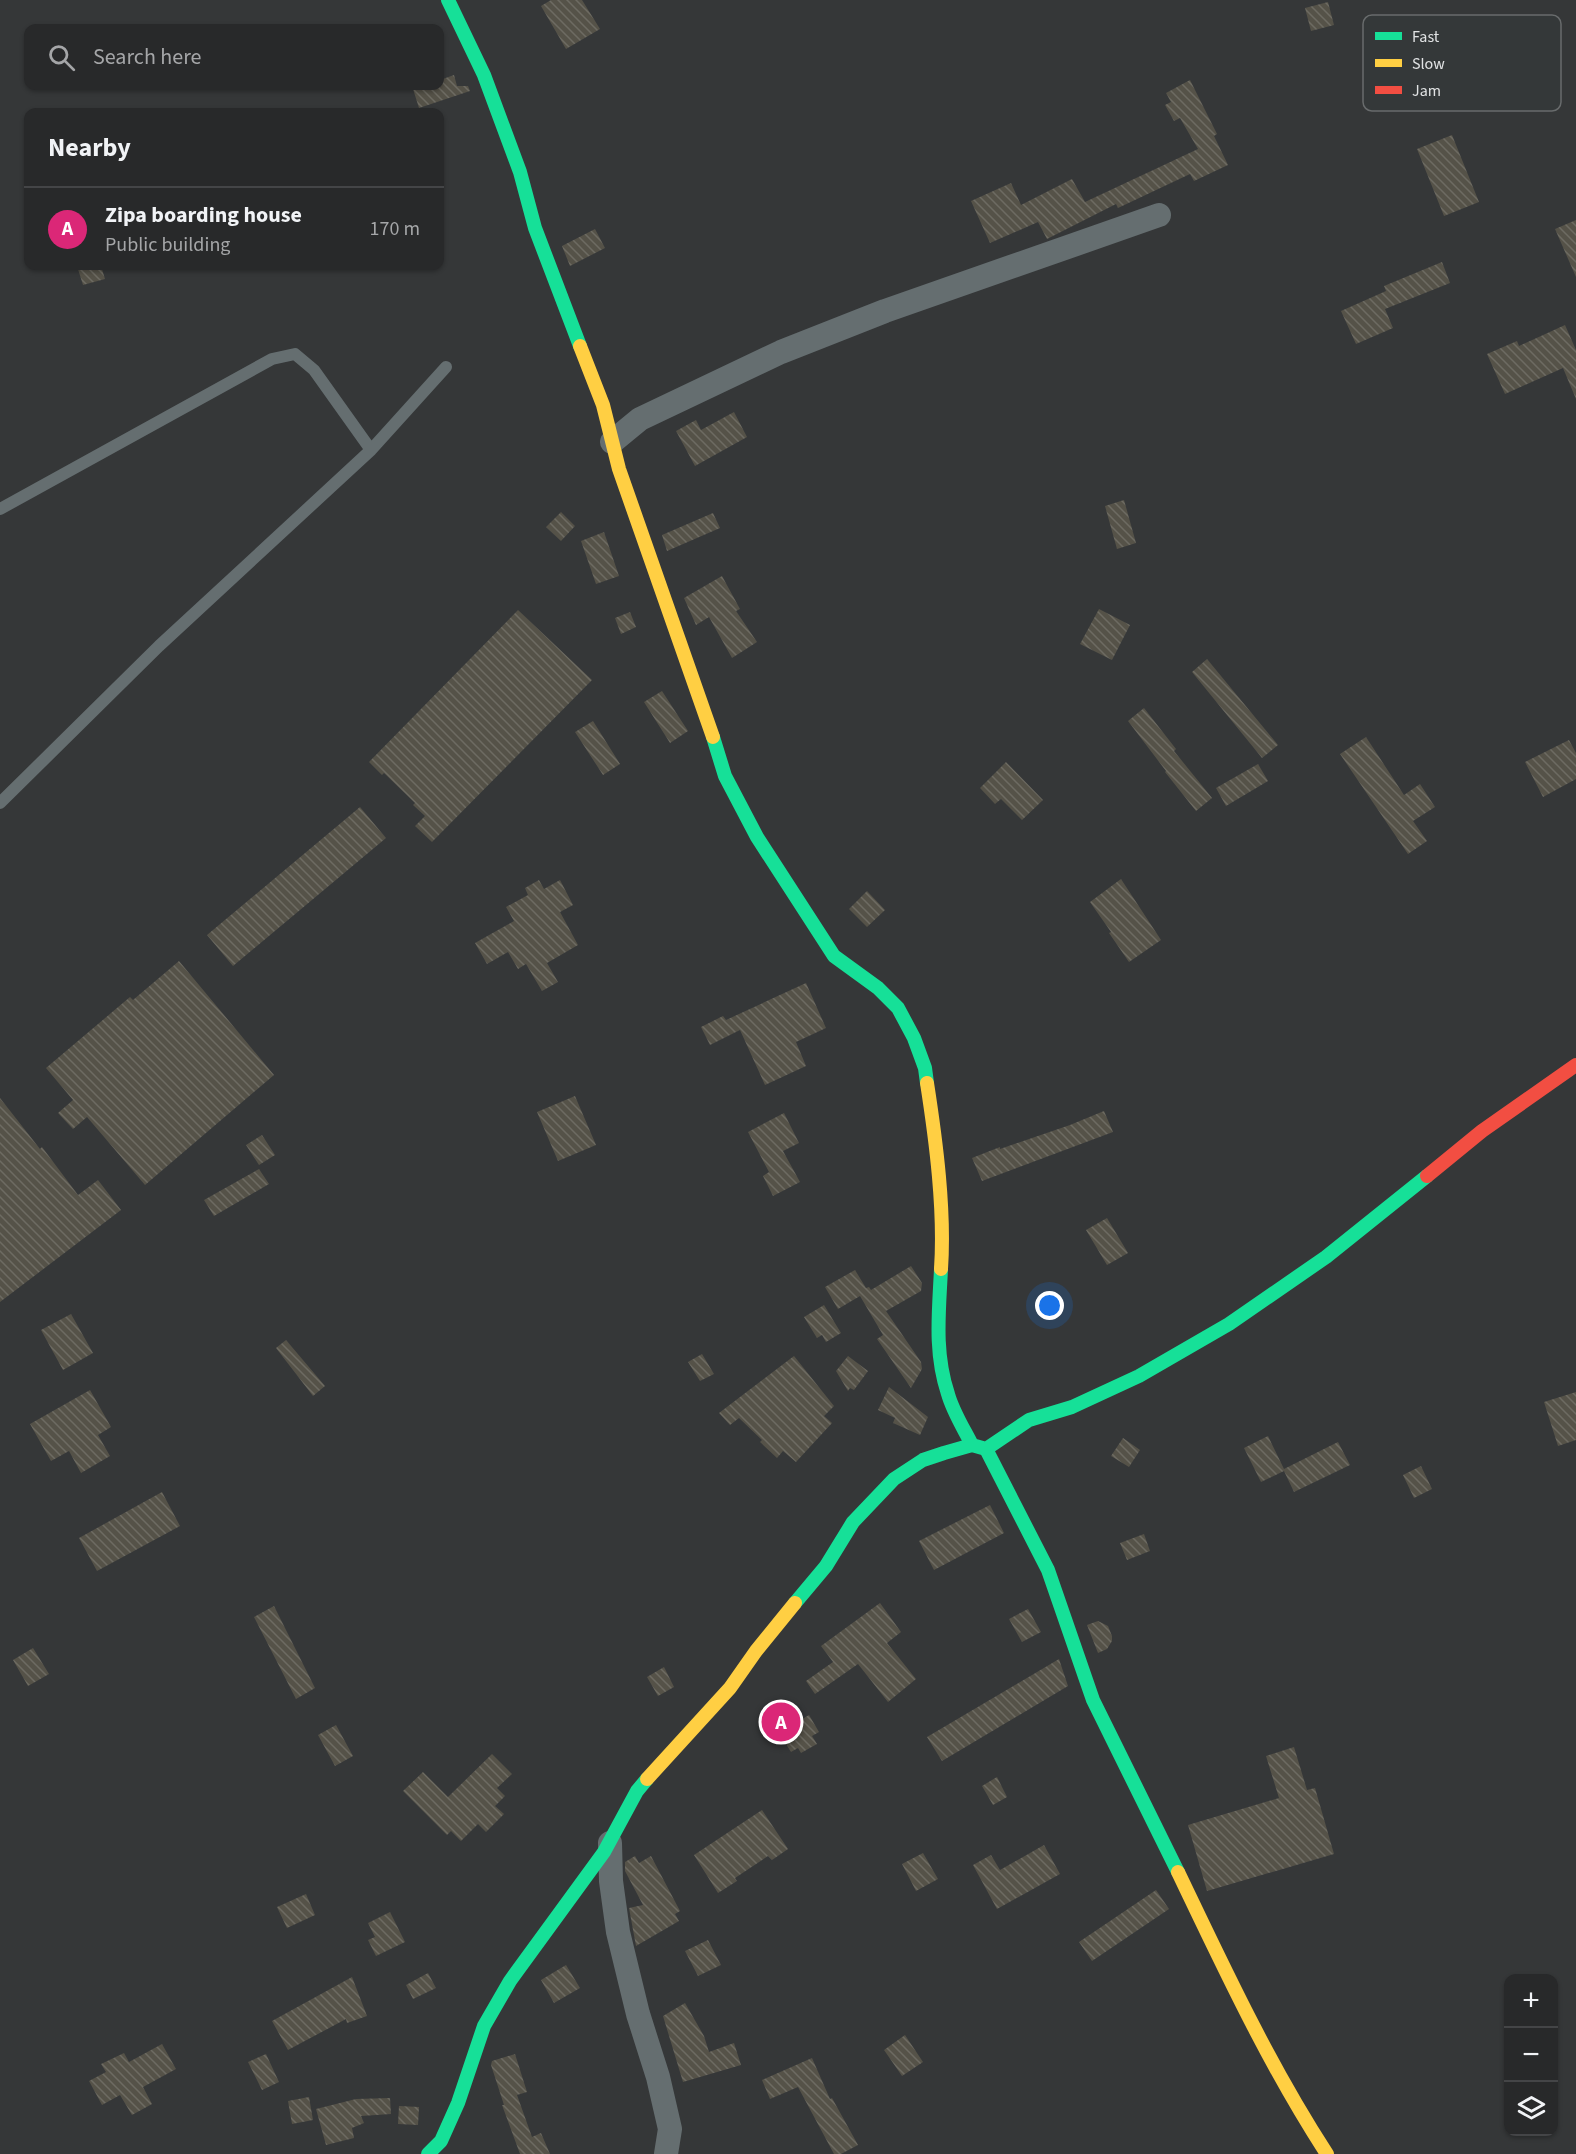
<!DOCTYPE html>
<meta charset="utf-8">
<style>
body{margin:0;font-family:"Source Sans 3",sans-serif;background:#343536;color:#f1f3f6}
.controls{position:absolute;right:18px;bottom:18px;display:grid;overflow:hidden;border-radius:12px;box-shadow:0 2px 4px #0004}
.controls button{width:54px;height:54px;display:grid;place-items:center;padding:0;border:0;border-bottom:2px solid #444547;background:#28292a;color:#f1f3f6;font:30px sans-serif}
.you{position:absolute;left:1050px;top:1306px;width:21px;height:21px;margin:-15px;border:4px solid #fff;border-radius:50%;background:#1a73e8;box-shadow:0 0 0 9px #1a73e833}
.badge{display:grid;place-items:center;width:39px;height:39px;border-radius:50%;background:#db2777;color:#fff;font-size:20px;font-weight:700}
.pin{position:absolute;translate:-50% -50%;border:3px solid #fff;box-shadow:0 2px 6px #0006}
.list{margin:0;padding:0;list-style:none}
h2{display:flex;justify-content:space-between;align-items:center;height:78px;margin:0;padding:0 24px;font-size:26px}
h2 small{font-size:20px;font-weight:400;color:#a5a6a8}
.list li{display:grid;grid-template-columns:39px 1fr auto;gap:18px;align-items:center;box-sizing:border-box;height:84px;padding:0 24px;border-top:2px solid #444547}
.list b{display:block;font-size:22px;white-space:nowrap}
.list p{margin:0;font-size:20px;white-space:nowrap;color:#a5a6a8}
.list em{font-size:20px;font-style:normal;color:#a5a6a8}
.icon{flex:none;width:33px;height:33px;fill:none;stroke:currentColor;stroke-width:2;stroke-linecap:round;stroke-linejoin:round}
.map{position:relative;flex:none;width:1576px;height:2154px;overflow:hidden}
.search{position:absolute;background:#28292a;box-shadow:0 2px 4px #0004;left:24px;top:24px;width:420px;height:66px;display:flex;align-items:center;gap:15px;box-sizing:border-box;padding:0 21px;border-radius:12px;color:#a5a6a8;font-size:22px}
.panel{position:absolute;background:#28292a;box-shadow:0 2px 4px #0004;left:24px;top:108px;width:420px;height:162px;border-radius:12px}
.map>svg:first-child{display:block}
.building{fill:url(#building-back-hatch)}
.lines{fill:none;stroke-linecap:round;stroke-linejoin:round}
.lane{stroke:#656e70;stroke-width:12}
.street{stroke:#656e70;stroke-width:24}
.fast{stroke:#16e098;stroke-width:14}
.slow{stroke:#ffcf43;stroke-width:14}
.jam{stroke:#f24e42;stroke-width:14}
.key{fill:#343839;stroke:#686b6c;stroke-width:1.5}
.key-label{font-size:16px;fill:#e1e3e4}
</style>
<div class="map">
<svg width="1576" height="2154" viewBox="0 0 1576 2154">
<defs>
<pattern id="building-back-hatch" width="6" height="6" patternUnits="userSpaceOnUse" patternTransform="scale(1.5)"><rect width="6" height="6" fill="#555248"/><path d="M-1 5l2 2M0 0l6 6M5-1l2 2" fill="none" stroke="#6d6b62"/></pattern>
</defs>
<rect width="100%" height="100%" fill="#353738"/>
<path class="building" d="M551 0H582L600 29 566 49 541 6Z
M1328 2 1334 25 1311 31 1305 8Z
M454 75 457 86H468L470 91 419 108 413 89 424 86H440V80Z
M1190 80 1217 134 1214 136 1228 165 1194 181 1190 174 1118 208 1116 204 1047 239 1038 222 990 243 971 201 1011 183 1021 205 1072 179 1085 202 1198 149 1180 118 1174 121 1165 105 1171 102 1166 93Z
M1452 135 1479 202 1444 216 1417 149Z
M1576 220V277L1555 229Z
M595 229 605 248 570 266 562 246Z
M1442 262 1450 283 1385 309 1393 328 1356 344 1341 311 1386 291 1384 286Z
M77 266H101L105 279 83 285Z
M1565 325 1576 350V399L1563 368 1505 394 1487 354 1517 341 1519 346Z
M734 412 747 437 695 466 676 431 696 420 701 430Z
M1124 500 1136 543 1117 549 1105 506Z
M561 512 575 526 561 541 546 527Z
M713 513 720 528 667 551 662 535Z
M604 532 619 576 596 584 581 541Z
M722 576 740 609 736 611 757 642 732 658 709 617 696 625 684 598Z
M1099 609 1130 625 1112 660 1080 644Z
M518 610 592 680 432 842 415 826 425 816 413 805 415 803 384 773 382 775 369 762Z
M630 612 636 627 621 634 615 618Z
M1207 659 1278 745 1262 758 1192 672Z
M662 691 688 731 670 743 644 702Z
M1144 708 1176 749 1174 751 1212 798 1196 811 1165 772 1166 771 1128 721Z
M593 721 620 764 603 775 575 732Z
M1366 737 1404 795 1420 784 1435 807 1413 821 1427 841 1408 854 1340 754Z
M1569 740 1576 753V779L1543 797 1525 762Z
M1006 762 1043 800 1022 820 1001 799 995 804 980 788Z
M1258 764 1268 781 1226 806 1216 788Z
M360 807 386 838 233 966 207 935Z
M1121 879 1161 940 1129 962 1109 933 1111 932 1090 902Z
M539 880 544 889 560 880 573 905 560 912 578 945 547 963 558 982 542 991 526 964 518 969 508 952 487 964 475 943 514 921 506 907 528 895 525 888Z
M867 891 885 910 867 927 849 909Z
M179 961 274 1075 145 1185 87 1117 73 1129 58 1113 73 1100 46 1068 130 997 133 1000Z
M806 983 826 1028 796 1042 806 1066 765 1085 740 1030 710 1045 701 1027 723 1016 726 1020Z
M575 1096 596 1145 558 1161 537 1112Z
M0 1098 40 1149 42 1147 78 1195 98 1180 121 1210 0 1302Z
M1104 1111 1113 1132 982 1181 972 1158 1000 1147V1149L1070 1125Z
M784 1113 799 1143 783 1151 800 1182 773 1196 763 1176 769 1172 748 1132Z
M262 1135 275 1155 259 1165 246 1145Z
M259 1169 269 1184 214 1216 204 1200Z
M1107 1218 1128 1253 1107 1265 1086 1230Z
M911 1266 922 1283 921 1291 886 1311 921 1362 922 1369 911 1388 877 1339 883 1335 860 1296 838 1309 825 1287 855 1270 866 1288 869 1287 871 1290Z
M824 1305 841 1333 826 1342 822 1335 817 1338 804 1317Z
M71 1314 93 1353 63 1370 41 1330Z
M286 1340 325 1386 313 1396 276 1348Z
M702 1354 714 1374 700 1381 688 1362Z
M794 1356 834 1406 824 1416 832 1423 796 1462 783 1451 777 1458 760 1442 762 1440 739 1418 730 1425 719 1413Z
M848 1356 868 1371 854 1390 850 1388 848 1391 836 1371Z
M889 1387 928 1417 920 1435 893 1423 895 1418 878 1410Z
M90 1390 111 1427 98 1435 110 1456 81 1473 69 1451 51 1461 30 1424Z
M1576 1392V1440L1558 1446 1544 1402Z
M1268 1436 1284 1469 1338 1442 1350 1465 1294 1492 1284 1471 1261 1482 1244 1448Z
M1123 1438 1140 1450 1129 1467 1111 1456Z
M1421 1466 1432 1489 1414 1498 1403 1475Z
M162 1492 180 1526 97 1571 79 1538Z
M990 1505 1004 1533 934 1570 919 1541Z
M1144 1534 1150 1551 1127 1560 1120 1543Z
M880 1603 901 1632 887 1643 916 1679 888 1702 858 1664 815 1694 806 1681 833 1662 821 1646Z
M274 1606 315 1688 296 1699 254 1617Z
M1028 1609 1041 1632 1022 1642 1009 1619Z
M1098 1621 1108 1626 1112 1636V1641L1107 1649 1098 1653 1087 1625Z
M33 1648 49 1674 28 1686 13 1660Z
M1059 1659 1068 1686 942 1761 927 1737Z
M664 1667 674 1687 658 1696 647 1677Z
M809 1715 819 1732 812 1736 817 1744 801 1753 798 1748 791 1752 779 1733Z
M336 1725 353 1756 335 1766 318 1735Z
M1294 1747 1307 1790 1315 1788 1334 1854 1207 1891 1188 1825 1279 1798 1266 1756Z
M492 1754 512 1774 497 1788 505 1796 495 1806 504 1814 486 1832 478 1824 461 1841 451 1831 447 1835 403 1791 423 1772 448 1797Z
M997 1777 1007 1797 993 1805 982 1786Z
M762 1810 788 1849 772 1860 768 1856 735 1878 737 1881 718 1893 694 1855Z
M1044 1845 1060 1874 997 1909 973 1865 991 1855 1000 1870Z
M923 1853 938 1879 916 1891 902 1864Z
M635 1856 639 1863 651 1856 680 1911 675 1914 679 1921 636 1946 629 1908 643 1905 625 1871V1862Z
M1156 1890 1169 1909 1092 1961 1079 1942Z
M306 1894 315 1915 287 1928 277 1907Z
M390 1912 405 1942 376 1956 368 1940 375 1937 368 1923Z
M708 1940 721 1965 698 1976 685 1951Z
M566 1965 580 1988 554 2003 541 1980Z
M428 1973 436 1988 413 1999 406 1985Z
M352 1977 367 2016 347 2023 346 2019 288 2050 272 2021Z
M685 2003 704 2036 709 2052 734 2043 741 2065 683 2082 663 2016Z
M905 2035 923 2062 902 2076 884 2050Z
M162 2044 176 2069 143 2087 152 2104 132 2115 120 2095 102 2105 89 2081 106 2072 101 2064 124 2053 129 2062Z
M266 2054 279 2082 262 2090 248 2062Z
M515 2054 527 2092 517 2095 532 2137 541 2133 550 2154H520L502 2105H504L491 2065 492 2061Z
M812 2058 830 2099 832 2098 858 2145 841 2154H834L798 2087 770 2099 762 2080Z
M309 2097 313 2120 292 2124 288 2101Z
M390 2098 391 2114 361 2116 364 2123 352 2128 354 2138 326 2145 316 2109 356 2099Z
M399 2106 419 2107 418 2125 398 2124Z"/>
<g class="lines">
<path class="lane" d="M0 509 272 359 295 354 314 370 371 450
M0 803 159 646 371 450 446 367"/>
<path class="street" d="M612 442 640 419 781 352 885 311 1159 215
M610 1843 611 1881 618 1932 638 2014 658 2077 670 2129 666 2154"/>
<path class="fast" d="M448 0 484 75 520 172 535 228 580 346
M713 737 725 776 757 837 834 956 878 988 898 1008 914 1038 925 1068 927 1083
M941 1269C939 1312 934 1352 948 1394 953 1412 964 1429 972 1445
M986 1449 1029 1420 1072 1407 1139 1376 1229 1324 1326 1257 1427 1176
M795 1603 826 1566 853 1522 894 1479 923 1460 944 1453 972 1445 986 1449 1048 1570 1093 1700 1178 1872
M428 2154 441 2141 458 2103 484 2026 510 1981 604 1852 637 1791 647 1779"/>
<path class="slow" d="M580 346 603 405 619 469 713 737
M927 1083C936 1141 945 1210 941 1269
M647 1779 730 1688 756 1651 795 1603
M1178 1872C1224 1968 1269 2065 1327 2154"/>
<path class="jam" d="M1427 1176 1482 1131 1576 1065"/>
</g>
<rect x="1363" y="15" width="198" height="96" rx="9" class="key"/>
<rect x="1375" y="32" width="27" height="8" fill="#16e098"/>
<rect x="1375" y="59" width="27" height="8" fill="#ffcf43"/>
<rect x="1375" y="86" width="27" height="8" fill="#f24e42"/>
<g class="key-label">
<text x="1412" y="42">Fast</text>
<text x="1412" y="69">Slow</text>
<text x="1412" y="96">Jam</text>
</g>
</svg>
<div class="controls">
<button>+</button>
<button>−</button>
<button><svg class="icon" aria-label="layers" viewBox="0 0 24 24"><path d="M12 4l9 5-9 5-9-5zM3 14l9 5 9-5"/></svg></button>
</div>
<div class="you"></div>
<div class="pin badge" style="left:781px;top:1722px">A</div>
<div class="search"><svg class="icon" aria-label="search" viewBox="0 0 24 24"><circle cx="10" cy="10" r="6"/><path d="M15 15l6 6"/></svg>Search here</div>
<section class="panel">
<h2>Nearby<small></small></h2>
<ul class="list">
<li><span class="badge">A</span><div><b>Zipa boarding house</b><p>Public building</p></div><em>170 m</em></li>
</ul>
</section>
</div>
